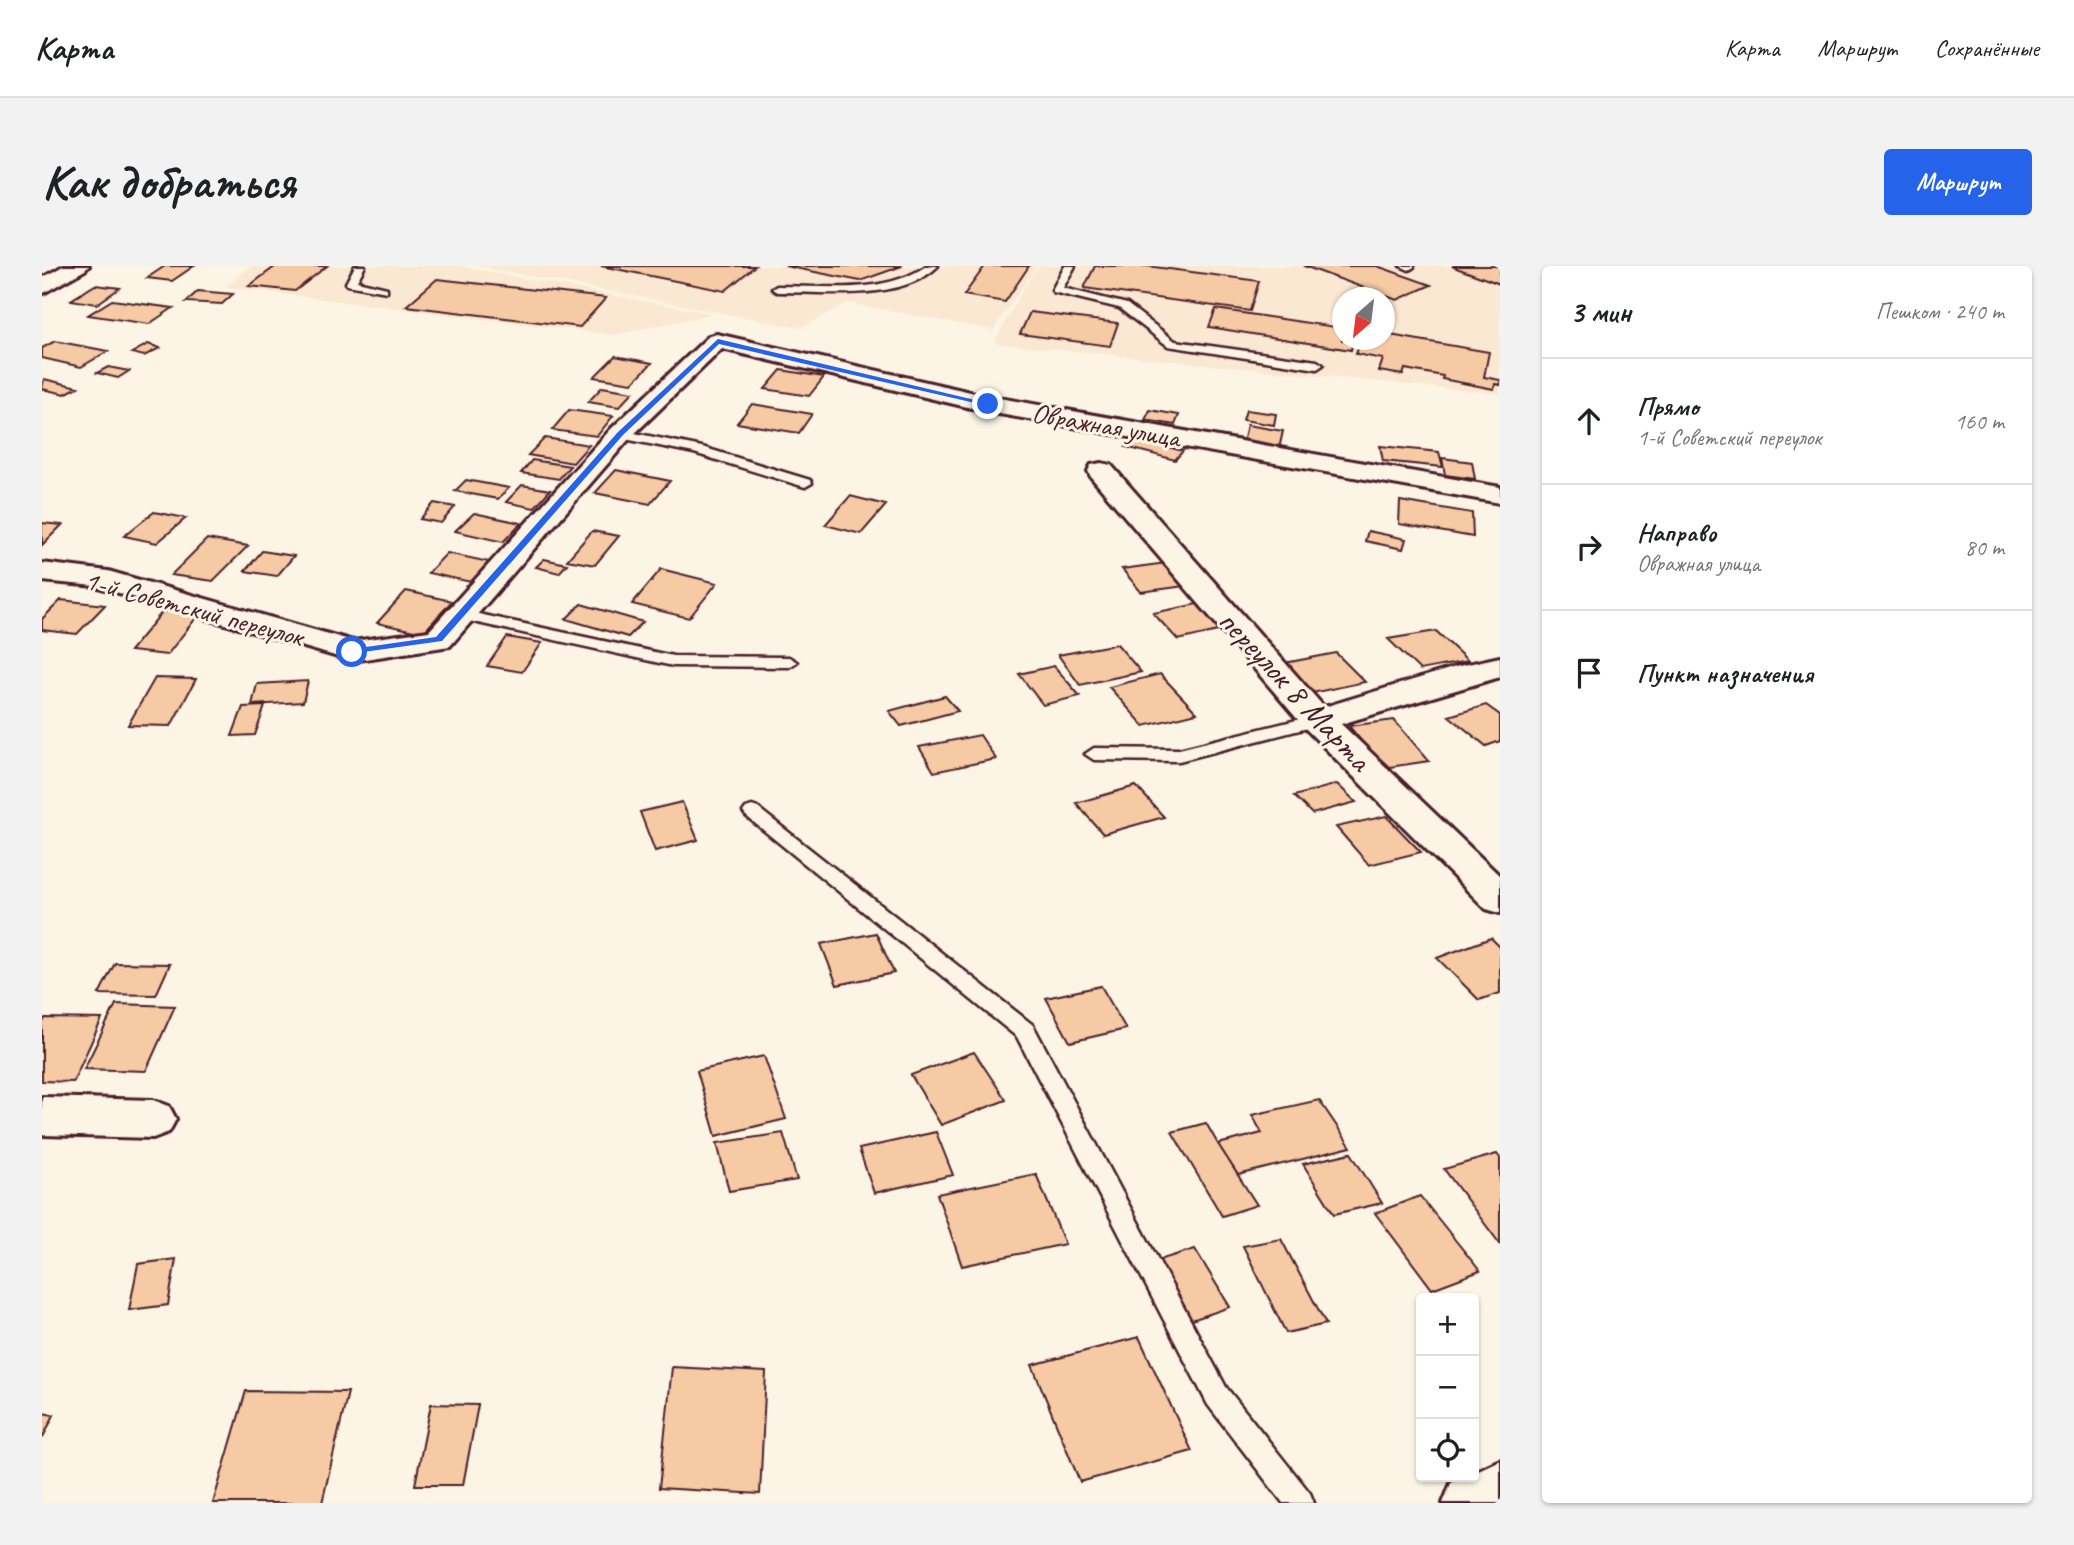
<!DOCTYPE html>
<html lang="ru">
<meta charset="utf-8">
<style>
body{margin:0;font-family:Caveat,sans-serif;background:#f2f2f2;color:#202124}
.controls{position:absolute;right:21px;bottom:21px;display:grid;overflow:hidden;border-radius:7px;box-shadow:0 2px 5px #0004}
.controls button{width:63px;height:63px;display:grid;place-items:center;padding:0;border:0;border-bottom:2px solid #e0e0e0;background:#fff;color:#202124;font:35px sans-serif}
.compass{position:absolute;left:1290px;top:21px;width:63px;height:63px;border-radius:50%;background:#fff;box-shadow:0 2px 5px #0004;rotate:208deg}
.stop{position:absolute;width:21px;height:21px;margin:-16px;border:5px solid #2563eb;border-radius:50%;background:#fff}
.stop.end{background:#2563eb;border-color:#fff;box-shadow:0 2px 7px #0008}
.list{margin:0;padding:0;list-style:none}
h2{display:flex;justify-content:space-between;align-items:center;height:91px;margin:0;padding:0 28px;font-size:30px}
h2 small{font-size:23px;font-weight:400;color:#757577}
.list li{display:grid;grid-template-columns:46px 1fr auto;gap:21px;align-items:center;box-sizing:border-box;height:126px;padding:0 28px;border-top:2px solid #e0e0e0}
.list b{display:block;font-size:26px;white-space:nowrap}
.list p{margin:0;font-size:23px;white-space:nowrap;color:#757577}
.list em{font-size:23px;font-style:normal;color:#757577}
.icon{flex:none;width:38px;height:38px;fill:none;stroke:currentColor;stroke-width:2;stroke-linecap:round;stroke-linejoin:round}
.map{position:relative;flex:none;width:1458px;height:1237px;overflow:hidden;border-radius:7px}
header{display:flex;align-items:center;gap:42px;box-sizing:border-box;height:98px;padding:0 35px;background:#fff;border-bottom:2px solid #e0e0e0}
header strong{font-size:33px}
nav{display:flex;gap:38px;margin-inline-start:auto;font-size:24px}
.intro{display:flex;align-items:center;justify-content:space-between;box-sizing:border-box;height:168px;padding:0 42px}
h1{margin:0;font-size:49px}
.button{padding:18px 32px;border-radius:7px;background:#2563eb;color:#fff;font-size:24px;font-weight:700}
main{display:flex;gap:42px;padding:0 42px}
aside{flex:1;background:#fff;border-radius:7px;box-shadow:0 2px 5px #0004}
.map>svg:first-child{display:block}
.built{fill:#fae8d2;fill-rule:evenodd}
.building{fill:#f5caa4;stroke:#4a1f2b;stroke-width:2}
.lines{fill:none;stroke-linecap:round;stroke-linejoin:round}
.lane-casing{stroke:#4a1f2b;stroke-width:5}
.street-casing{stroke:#4a1f2b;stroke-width:6}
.secondary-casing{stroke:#4a1f2b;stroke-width:6}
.lane{fill:#fcf5e5;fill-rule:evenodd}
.street{fill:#fcf5e5;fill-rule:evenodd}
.secondary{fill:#fcf5e5;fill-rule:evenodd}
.route{fill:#2563eb}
.labels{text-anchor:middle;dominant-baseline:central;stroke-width:6;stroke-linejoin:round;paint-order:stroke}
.far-street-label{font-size:28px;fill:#4a1f2b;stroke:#fcf5e5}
.street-label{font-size:33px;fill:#4a1f2b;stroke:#fcf5e5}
</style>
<header>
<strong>Карта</strong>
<nav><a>Карта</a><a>Маршрут</a><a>Сохранённые</a></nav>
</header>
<div class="intro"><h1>Как добраться</h1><a class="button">Маршрут</a></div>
<main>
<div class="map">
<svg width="1458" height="1237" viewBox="0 0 1458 1237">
<rect width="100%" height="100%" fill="#fcf5e5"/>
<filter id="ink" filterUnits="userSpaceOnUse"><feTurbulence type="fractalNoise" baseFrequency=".0143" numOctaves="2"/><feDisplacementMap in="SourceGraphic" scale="14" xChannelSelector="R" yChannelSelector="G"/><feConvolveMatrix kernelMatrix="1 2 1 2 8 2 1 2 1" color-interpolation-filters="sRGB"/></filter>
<g filter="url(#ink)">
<path class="built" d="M209 0H416L671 48 572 69 183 21Z
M434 0H995L951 64 805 37 759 62Z
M997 0H1458V128L952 77 980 25ZM1300 32H1342V74H1300Z"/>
<path class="building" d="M123 0H152L130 15 105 12Z
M234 0H285L253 25 207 20Z
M559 0H713L683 25Z
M743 0H860L818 15Z
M943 0H987L963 36 922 29Z
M1053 0H1105L1217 15 1208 45 1042 22Z
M1262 0H1335L1389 19 1355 34Z
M1410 0H1458V18L1417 3Z
M395 13 564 32 538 61 364 40Z
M53 19 78 22 55 38 29 34Z
M156 25 191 28 180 38 144 36Z
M70 34 131 42 107 58 46 49Z
M1174 43 1300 62V74H1311L1309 84 1167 61Z
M988 46 1076 57 1068 80 978 68Z
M1342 68 1447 86 1442 111 1458 114V119L1453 118 1452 123 1400 113 1401 110 1363 103 1361 109 1337 105 1341 93 1314 88 1319 74H1342Z
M13 75 66 85 39 101 0 92V82Z
M106 78 118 82 102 90 90 87Z
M573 90 610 97 590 117 552 111Z
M66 101 87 105 76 112 55 107Z
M739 104 782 111 767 130 723 123Z
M2 113 36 121 23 128 0 123Z
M560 121 591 126 577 141 546 136Z
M710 138 770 148 757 167 695 157Z
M527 144 571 150 555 170 510 164Z
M1108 144 1137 149 1133 159 1103 154Z
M1204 144 1234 148 1232 159 1201 154Z
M1205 159 1241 165 1237 183 1201 177Z
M503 172 547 179 531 197 486 189Z
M1092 172 1141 185 1133 194 1084 181Z
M1338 180 1397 186 1401 201 1341 195Z
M1400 192 1430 196 1433 213 1403 209Z
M490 194 528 200 517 213 479 207Z
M574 204 628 215 608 238 553 227Z
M424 214 467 222 456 233 413 225Z
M480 219 508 224 492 242 464 236Z
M808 230 844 239 819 268 783 259Z
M1358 235 1430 247 1431 271 1357 258Z
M392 237 413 241 399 257 378 253Z
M112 246 144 252 115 277 82 270Z
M432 247 479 257 461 276 413 265Z
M0 257 20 259 0 279Z
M550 265 577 270 553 299 525 294Z
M1326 265 1364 273 1361 283 1323 275Z
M165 273 206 280 171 315 129 309Z
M220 285 252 290 235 310 203 305Z
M405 287 447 296 429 316 386 307Z
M502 293 525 298 517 307 494 301Z
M1124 297 1143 320 1099 326 1080 303Z
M619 303 675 317 647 352 590 338Z
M364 325 410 335 381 367 335 357Z
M19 334 63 339 35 368 0 364V353Z
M539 338 601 356 586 371 524 353Z
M1155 338 1181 364 1136 374 1111 347Z
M121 345 157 348 125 389 88 385Z
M1394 365 1426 395 1378 404 1346 373Z
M465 371 500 377 480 406 445 400Z
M1075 378 1099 406 1038 419 1016 389Z
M1294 387 1323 416 1270 427 1243 397Z
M1012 400 1038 430 1001 439 977 408Z
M1118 408 1155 447 1102 460 1067 421Z
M113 412 154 413 129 460 86 459Z
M266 415 261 436 210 439 215 418Z
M903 430 916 445 859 460 847 445Z
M1444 439 1458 449V475L1444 480 1407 450Z
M223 440 213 469 190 470 201 441Z
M1352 454 1387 495 1341 502 1307 460Z
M938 469 954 493 892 506 877 481Z
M1295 518 1314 536 1270 548 1252 530Z
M1094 520 1122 551 1061 568 1034 537Z
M640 536 656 574 613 585 598 546Z
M1344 550 1379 586 1327 599 1294 561Z
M834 667 852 707 795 719 779 678Z
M1449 672 1458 681V727L1437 734 1395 692Z
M73 697 128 698 114 729 57 728Z
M1059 720 1084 763 1028 776 1004 732Z
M74 738 133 740 104 805 42 803Z
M3 752 60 753 31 816 0 815V758Z
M932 786 964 834 899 859 869 809Z
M722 790 744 853 674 870 655 805Z
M1277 834 1309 881 1196 909 1176 878 1220 867 1210 849Z
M1164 857 1176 878 1215 939 1180 950 1130 866Z
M894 866 911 909 832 927 817 883Z
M741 867 755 914 687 925 675 877Z
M1309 887 1340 937 1292 948 1261 898Z
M1455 888 1458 892V978L1402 903Z
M994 908 1023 978 920 1000 895 928Z
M1378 930 1438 1005 1390 1023 1333 947Z
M1239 973 1284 1058 1244 1067 1201 980Z
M1153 983 1188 1041 1141 1057 1107 997Z
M134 993 126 1039 87 1044 96 998Z
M1097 1071 1150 1185 1038 1216 990 1099Z
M630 1101 724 1106 718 1228 617 1222Z
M204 1125 306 1126 280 1237H171Z
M389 1138 436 1139 421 1219H373Z
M0 1147 12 1149 0 1173Z"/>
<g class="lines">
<defs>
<path id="lane" d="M313 0H323L315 15 345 22V26L305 19 304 17Z
M884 0H896C860 36 783 26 735 26L730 23 735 20C784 20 842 29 884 0Z
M1023 0H1033L1021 22 1085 38 1133 75 1275 95 1281 99 1275 103 1126 80 1077 42 1011 26 1010 24Z
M1358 0H1372V1L1367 4Z
M578 164 660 181 768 214 770 217 763 221 652 187 573 171 572 168Z
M418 344 631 390 747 391 755 396 747 401 631 400 413 352 410 349 413 346Z
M1275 449 1283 454 1281 458 1137 495 1052 494 1043 488 1052 482 1137 483Z
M710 540 716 542 991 759 1184 1121 1268 1227 1272 1237H1241L1166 1139 975 771 704 550 701 546 704 542Z"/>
<path id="street" d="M675 68 946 130 1458 221V237L946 146 680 83 587 173 408 380 310 395 53 320 0 315V297L66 305 311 375 387 365 569 163 667 70Z
M1059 197 1069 199 1282 441 1417 400 1458 391V411L1299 458 1458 610V647L1444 643 1263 462 1049 211 1046 205 1049 199Z
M0 831 111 834 127 840 134 853 127 866 111 872 0 869Z"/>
<path id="secondary" d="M21 0H47L43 4 0 28V12Z
M1458 1194V1237H1401L1409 1217 1422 1211H1432V1206Z"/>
</defs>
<use href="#lane" class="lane-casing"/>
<use href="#street" class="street-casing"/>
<use href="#secondary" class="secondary-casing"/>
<use href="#lane" class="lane"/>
<use href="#street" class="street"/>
<use href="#secondary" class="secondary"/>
</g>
</g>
<path class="route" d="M676 73 950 138 946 140 677 78 581 169 400 375 307 388 306 386 310 383 394 371 576 166Z"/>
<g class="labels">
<g class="far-street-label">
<text transform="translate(1064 159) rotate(10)">Овражная улица</text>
<text transform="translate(152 342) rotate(15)">1-й Советский переулок</text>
</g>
<g class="street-label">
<text transform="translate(1253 424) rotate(47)">переулок 8 Марта</text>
</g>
</g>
</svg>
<div class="controls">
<button>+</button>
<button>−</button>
<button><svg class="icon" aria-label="locate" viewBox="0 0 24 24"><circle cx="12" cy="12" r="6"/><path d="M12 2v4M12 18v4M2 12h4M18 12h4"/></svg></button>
</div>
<svg class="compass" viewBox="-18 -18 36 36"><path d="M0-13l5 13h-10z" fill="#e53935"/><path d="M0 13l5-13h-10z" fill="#757577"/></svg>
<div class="stop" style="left:310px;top:386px"></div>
<div class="stop end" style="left:946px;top:138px"></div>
</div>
<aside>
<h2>3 мин<small>Пешком · 240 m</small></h2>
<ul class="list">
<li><svg class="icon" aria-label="ahead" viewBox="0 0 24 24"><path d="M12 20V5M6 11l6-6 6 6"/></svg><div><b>Прямо</b><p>1-й Советский переулок</p></div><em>160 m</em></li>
<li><svg class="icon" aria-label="right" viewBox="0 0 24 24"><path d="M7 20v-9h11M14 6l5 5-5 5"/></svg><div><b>Направо</b><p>Овражная улица</p></div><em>80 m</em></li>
<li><svg class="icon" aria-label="arrive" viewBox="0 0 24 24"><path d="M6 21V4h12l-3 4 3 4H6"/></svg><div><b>Пункт назначения</b></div></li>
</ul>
</aside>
</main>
